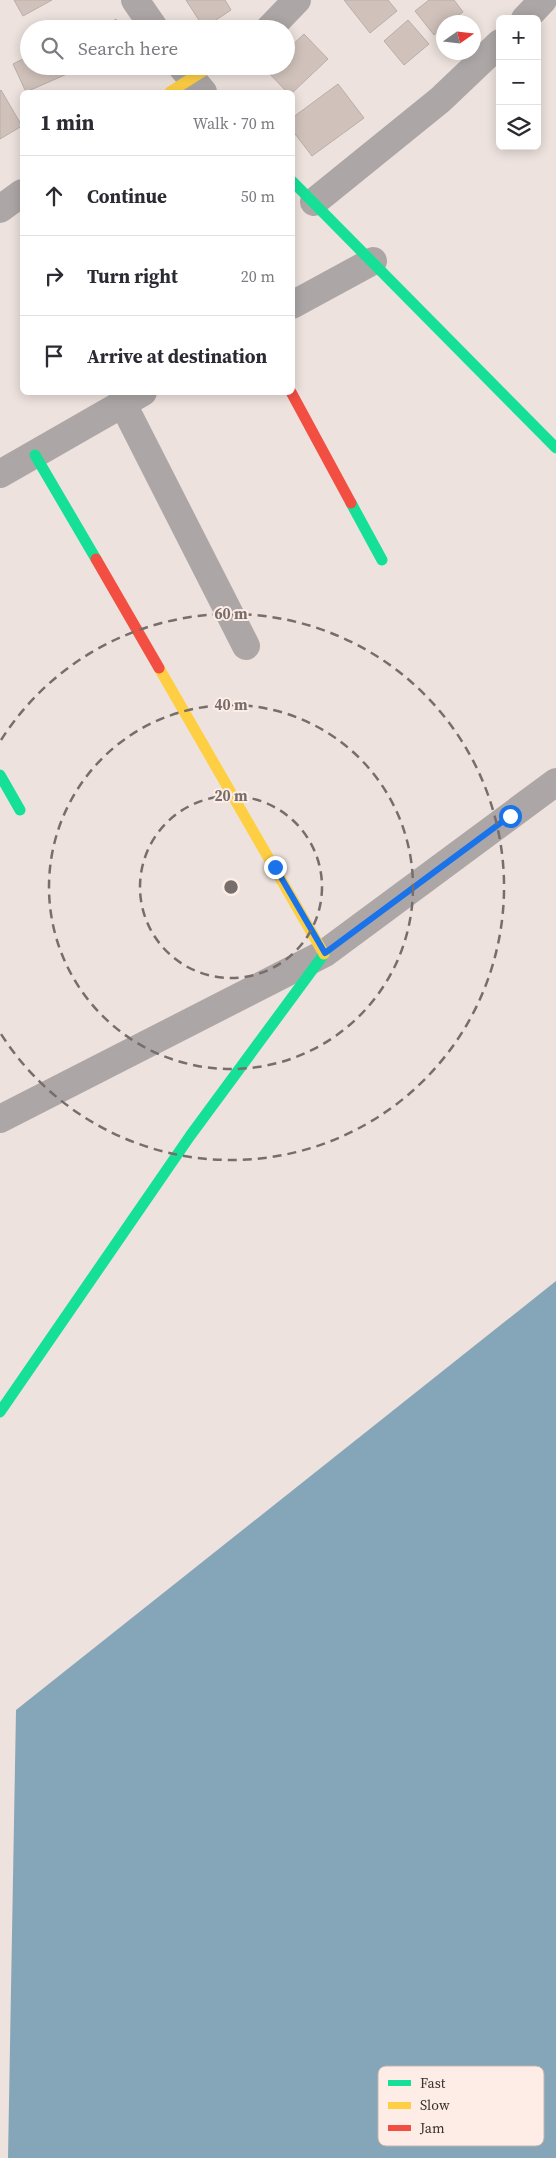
<!DOCTYPE html>
<meta charset="utf-8">
<style>
body{margin:0;font-family:"Source Serif 4",serif;background:#f2f2f3;color:#2b2b33}
.controls{position:absolute;right:15px;top:15px;display:grid;overflow:hidden;border-radius:8px;box-shadow:0 2px 12px #0003}
.controls button{width:45px;height:45px;display:grid;place-items:center;padding:0;border:0;border-bottom:1px solid #e1e1e2;background:#fff;color:#2b2b33;font:25px sans-serif}
.compass{position:absolute;left:436px;top:15px;width:45px;height:45px;border-radius:50%;background:#fff;box-shadow:0 2px 12px #0003;rotate:76deg}
.stop{position:absolute;width:15px;height:15px;margin:-11px;border:4px solid #1a73e8;border-radius:50%;background:#fff}
.stop.end{background:#1a73e8;border-color:#fff;box-shadow:0 1px 5px #0008}
.list{margin:0;padding:0;list-style:none}
h2{display:flex;justify-content:space-between;align-items:center;height:65px;margin:0;padding:0 20px;font-size:21px}
h2 small{font-size:16px;font-weight:400;color:#7c7c81}
.list li{display:grid;grid-template-columns:32px 1fr auto;gap:15px;align-items:center;box-sizing:border-box;height:80px;padding:0 20px;border-top:1px solid #e1e1e2}
.list b{display:block;font-size:19px;white-space:nowrap}
.list em{font-size:16px;font-style:normal;color:#7c7c81}
.icon{flex:none;width:28px;height:28px;fill:none;stroke:currentColor;stroke-width:2;stroke-linecap:round;stroke-linejoin:round}
.map{position:relative;flex:none;width:556px;height:2158px;overflow:hidden}
.search{position:absolute;background:#fff;box-shadow:0 2px 12px #0003;left:20px;top:20px;width:275px;height:55px;display:flex;align-items:center;gap:12px;box-sizing:border-box;padding:0 18px;border-radius:28px;color:#7c7c81;font-size:19px}
.panel{position:absolute;background:#fff;box-shadow:0 2px 12px #0003;left:20px;top:90px;width:275px;height:305px;border-radius:8px}
.map>svg:first-child{display:block}
.water{fill:#85a6b9}
.building{fill:#d0c2bb;stroke:#b7aeaa}
.lines{fill:none;stroke-linecap:round;stroke-linejoin:round}
.street{stroke:#aca7a6;stroke-width:28}
.fast{stroke:#16e098;stroke-width:11}
.slow{stroke:#ffcf43;stroke-width:11}
.jam{stroke:#f24e42;stroke-width:11}
.route{stroke:#1a73e8;stroke-width:6}
.ring{fill:none;stroke:#776e6b;stroke-width:2.5;stroke-dasharray:9 6}
.key{fill:#fdede6;stroke:#c2b4ae;stroke-width:1}
.key-label{font-size:14px;fill:#38302d}
.centre{fill:#776e6b;stroke:#fdede6;stroke-width:2.5}
.ring-label{font-size:15px;text-anchor:middle;font-weight:bold;fill:#776e6b;stroke:#fdede6;stroke-width:4;stroke-linejoin:round;paint-order:stroke}
</style>
<div class="map">
<svg width="556" height="2158" viewBox="0 0 556 2158">
<rect width="100%" height="100%" fill="#ede2dd"/>
<path class="water" d="M556 1281V2158H8L16 1710Z"/>
<path class="building" d="M14 0H52L23 16Z
M186 0H225L231 10 204 28Z
M344 0H388L397 11 370 33Z
M429 0H454L463 12 449 22H444V27L434 35 415 11Z
M116 19 122 29H101Z
M408 20 429 44 404 65 384 41Z
M304 34 328 59 292 93 287 92 266 70 270 66H286V51Z
M29 56V66H74L76 70 26 92 13 64Z
M338 84 364 118 312 156 292 130V118Z
M1 90 22 126 0 139V91Z"/>
<g class="lines">
<path class="street" d="M135 0 155 29
M525 19 543 0
M269 29 297 0
M181 66 203 92
M314 202 440 100 500 43
M0 209 22 193
M292 305 373 261
M123 404 246 646
M0 474 143 392
M0 1119 325 953 556 782"/>
<path class="fast" d="M292 181 556 448
M35 455 96 559
M351 503 382 560
M0 775 20 810
M0 1412 190 1136 324 954"/>
<path class="slow" d="M170 92 211 66
M159 668 324 954"/>
<path class="jam" d="M291 392 351 503
M96 559 159 668"/>
</g>
<g class="lines">
<path class="route" d="M275 867 325 953 510 816"/>
</g>
<g class="ring">
<circle cx="231" cy="887" r="91"/>
<circle cx="231" cy="887" r="182"/>
<path d="M1 740A273 273 0 1 1 1 1034"/>
</g>
<rect x="378" y="2066" width="166" height="80" rx="8" class="key"/>
<rect x="388" y="2080" width="23" height="6" fill="#16e098"/>
<rect x="388" y="2102" width="23" height="7" fill="#ffcf43"/>
<rect x="388" y="2125" width="23" height="6" fill="#f24e42"/>
<g class="key-label">
<text x="420" y="2088">Fast</text>
<text x="420" y="2110">Slow</text>
<text x="420" y="2133">Jam</text>
</g>
<circle cx="231" cy="887" r="8" class="centre"/>
<g class="ring-label">
<text x="231" y="619">60 m</text>
<text x="231" y="710">40 m</text>
<text x="231" y="801">20 m</text>
</g>
</svg>
<div class="controls">
<button>+</button>
<button>−</button>
<button><svg class="icon" aria-label="layers" viewBox="0 0 24 24"><path d="M12 4l9 5-9 5-9-5zM3 14l9 5 9-5"/></svg></button>
</div>
<svg class="compass" viewBox="-18 -18 36 36"><path d="M0-13l5 13h-10z" fill="#e53935"/><path d="M0 13l5-13h-10z" fill="#7c7c81"/></svg>
<div class="stop" style="left:510px;top:816px"></div>
<div class="stop end" style="left:275px;top:867px"></div>
<div class="search"><svg class="icon" aria-label="search" viewBox="0 0 24 24"><circle cx="10" cy="10" r="6"/><path d="M15 15l6 6"/></svg>Search here</div>
<section class="panel">
<h2>1 min<small>Walk · 70 m</small></h2>
<ul class="list">
<li><svg class="icon" aria-label="ahead" viewBox="0 0 24 24"><path d="M12 20V5M6 11l6-6 6 6"/></svg><div><b>Continue</b></div><em>50 m</em></li>
<li><svg class="icon" aria-label="right" viewBox="0 0 24 24"><path d="M7 20v-9h11M14 6l5 5-5 5"/></svg><div><b>Turn right</b></div><em>20 m</em></li>
<li><svg class="icon" aria-label="arrive" viewBox="0 0 24 24"><path d="M6 21V4h12l-3 4 3 4H6"/></svg><div><b>Arrive at destination</b></div></li>
</ul>
</section>
</div>
